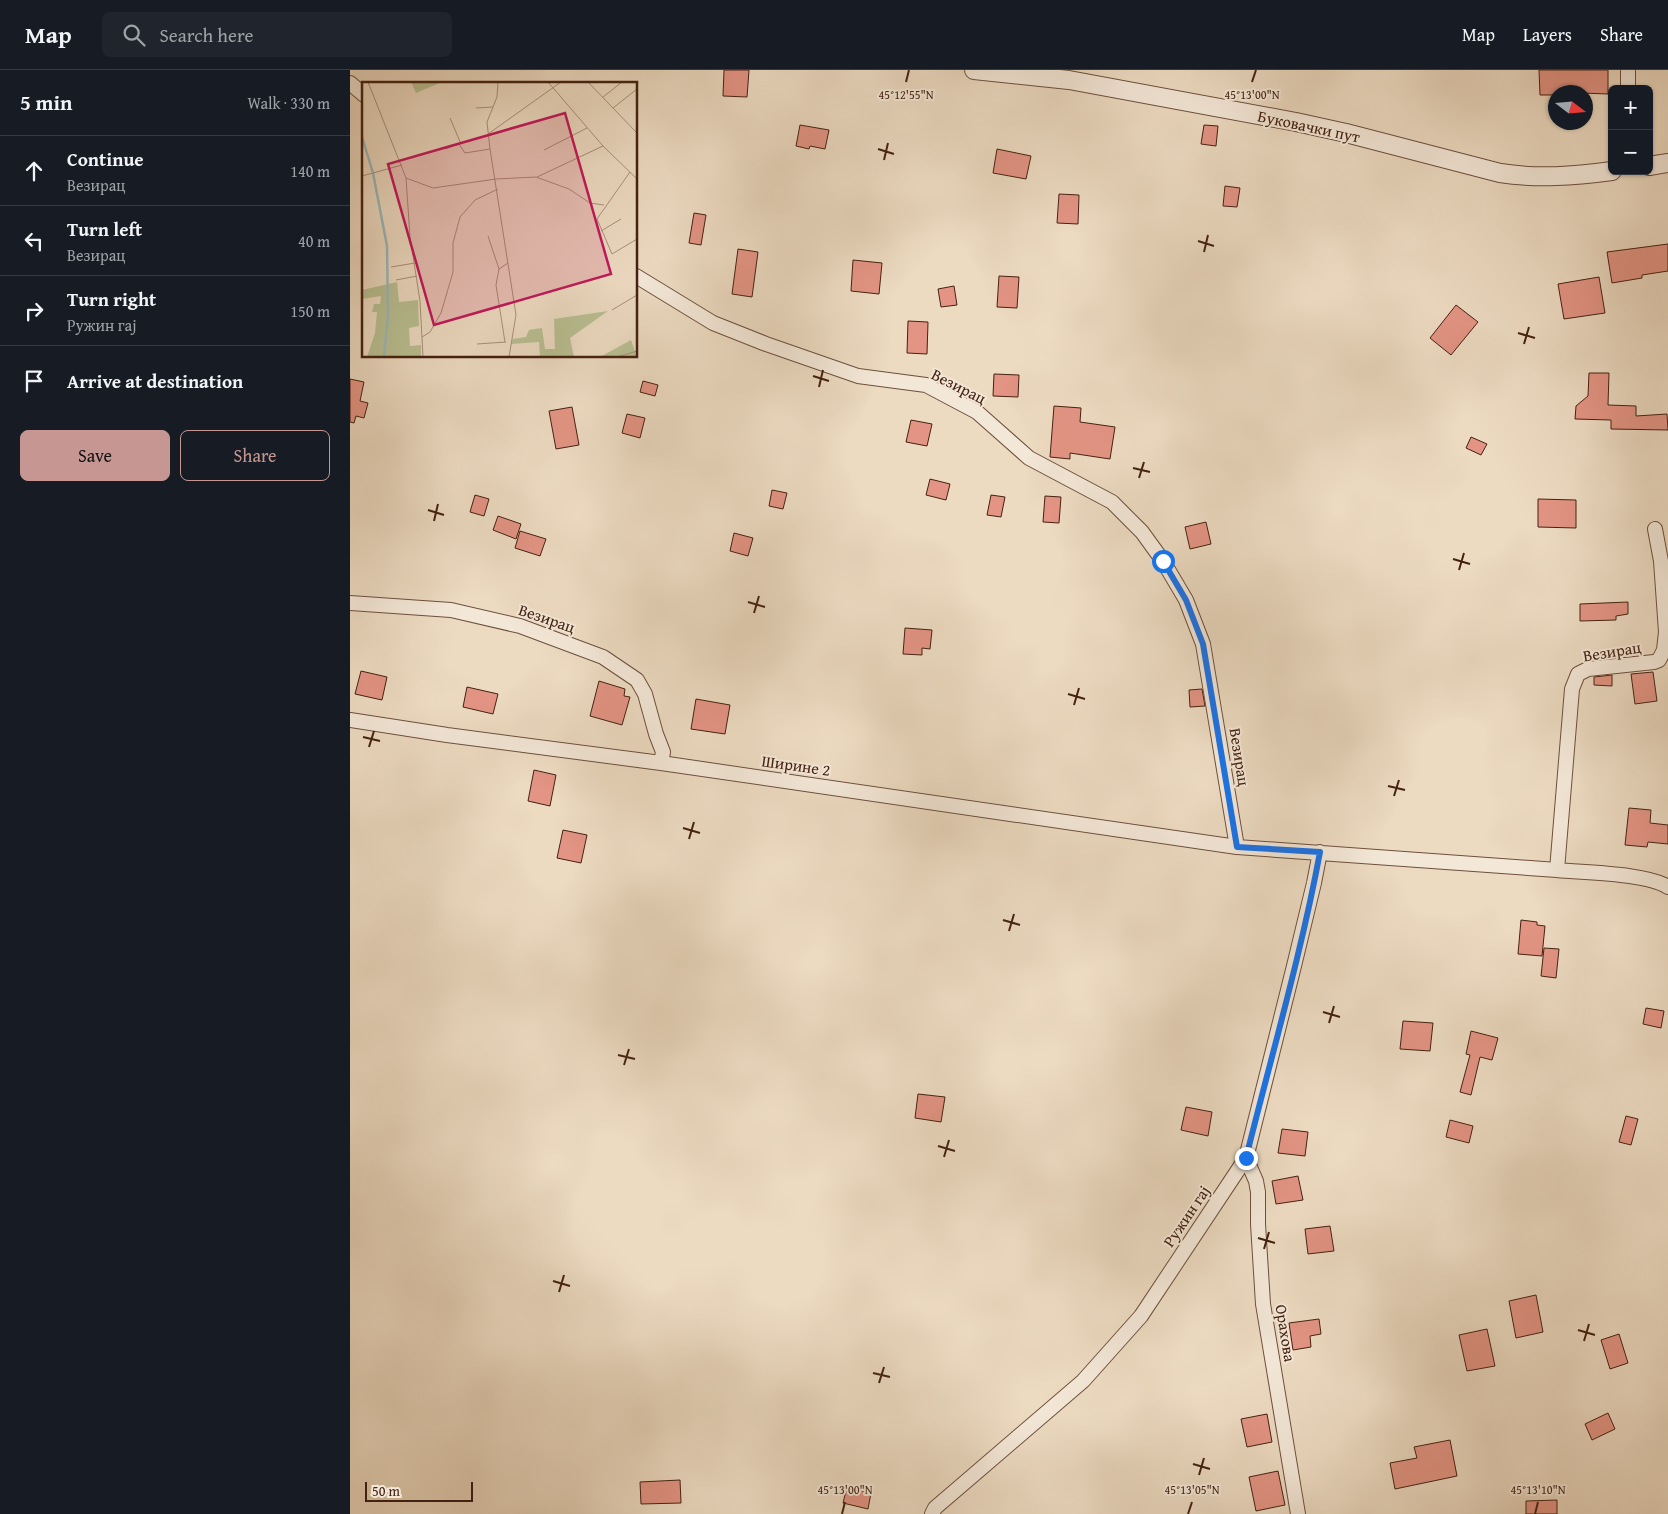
<!DOCTYPE html>
<meta charset="utf-8">
<style>
body{margin:0;font-family:"Gentium Book Plus",serif;background:#20242c;color:#f1f3f6}
.controls{position:absolute;right:15px;top:15px;display:grid;overflow:hidden;border-radius:8px;box-shadow:0 1px 4px #0004}
.controls button{width:45px;height:45px;display:grid;place-items:center;padding:0;border:0;border-bottom:1px solid #363941;background:#171b24;color:#f1f3f6;font:25px sans-serif}
.compass{position:absolute;left:1198px;top:15px;width:45px;height:45px;border-radius:50%;background:#171b24;box-shadow:0 1px 4px #0004;rotate:106deg}
.scale{position:absolute;left:15px;bottom:12px;width:108px;box-sizing:border-box;padding-left:5px;border:2px solid #442111;border-top:0;font-size:14px;line-height:18px;white-space:nowrap;color:#442111;-webkit-text-stroke:4px #f3e7d7;paint-order:stroke}
.stop{position:absolute;width:15px;height:15px;margin:-11px;border:4px solid #1a73e8;border-radius:50%;background:#fff}
.stop.end{background:#1a73e8;border-color:#fff;box-shadow:0 1px 5px #0008}
.list{margin:0;padding:0;list-style:none}
h2{display:flex;justify-content:space-between;align-items:center;height:65px;margin:0;padding:0 20px;font-size:21px}
h2 small{font-size:16px;font-weight:400;color:#9ea1a6}
.list li{display:grid;grid-template-columns:32px 1fr auto;gap:15px;align-items:center;box-sizing:border-box;height:70px;padding:0 20px;border-top:1px solid #363941}
.list b{display:block;font-size:19px;white-space:nowrap}
.list p{margin:0;font-size:16px;white-space:nowrap;color:#9ea1a6}
.list em{font-size:16px;font-style:normal;color:#9ea1a6}
.actions{display:flex;gap:10px;padding:15px 20px}
.actions a{flex:1;padding:11px 0;border:1px solid #c59692;border-radius:8px;text-align:center;font-size:18px;color:#c59692}
.actions .main{background:#c59692;color:#111}
.icon{flex:none;width:28px;height:28px;fill:none;stroke:currentColor;stroke-width:2;stroke-linecap:round;stroke-linejoin:round}
.map{position:relative;flex:none;width:1318px;height:1444px;overflow:hidden}
header{display:flex;align-items:center;gap:30px;box-sizing:border-box;height:70px;padding:0 25px;background:#171b24;border-bottom:1px solid #363941}
header strong{font-size:24px}
nav{display:flex;gap:28px;margin-inline-start:auto;font-size:18px}
.search{width:350px;height:45px;background:#20242c;display:flex;align-items:center;gap:12px;box-sizing:border-box;padding:0 18px;border-radius:8px;color:#9ea1a6;font-size:19px}
main{display:flex}
aside{flex:1;background:#171b24}
.map>svg:first-child{display:block}
.building{fill:#e39484;stroke:#442111}
.lines{fill:none;stroke-linecap:round;stroke-linejoin:round}
.minor-casing{stroke:#6e4f3d;stroke-width:16}
.tertiary-casing{stroke:#6e4f3d;stroke-width:20}
.minor{stroke:#f3e7d7;stroke-width:14}
.tertiary{stroke:#f3e7d7;stroke-width:18}
.route{stroke:#1a73e8;stroke-width:6}
.ticks{fill:none;stroke:#442111;stroke-width:2}
.labels{text-anchor:middle;dominant-baseline:central;stroke-width:4;stroke-linejoin:round;paint-order:stroke}
.street-label{font-size:16px;fill:#442111;stroke:#f3e7d7}
.inset-river{fill:none;stroke:#9bb9ba;stroke-width:2.5}
.inset-road{fill:none;stroke:#a9907b;stroke-width:1}
.view{fill:#c2185b;fill-opacity:0.15;stroke:#c2185b;stroke-width:2.5}
.inset-edge{fill:none;stroke:#442111;stroke-width:2.5}
.ticks-label{font-size:12px;text-anchor:middle;fill:#442111;stroke:#f3e7d7;stroke-width:4;stroke-linejoin:round;paint-order:stroke}
</style>
<header>
<strong>Map</strong>
<div class="search"><svg class="icon" aria-label="search" viewBox="0 0 24 24"><circle cx="10" cy="10" r="6"/><path d="M15 15l6 6"/></svg>Search here</div>
<nav><a>Map</a><a>Layers</a><a>Share</a></nav>
</header>
<main>
<aside>
<h2>5 min<small>Walk · 330 m</small></h2>
<ul class="list">
<li><svg class="icon" aria-label="ahead" viewBox="0 0 24 24"><path d="M12 20V5M6 11l6-6 6 6"/></svg><div><b>Continue</b><p>Везирац</p></div><em>140 m</em></li>
<li><svg class="icon" aria-label="left" viewBox="0 0 24 24"><path d="M17 20v-9H6M10 6l-5 5 5 5"/></svg><div><b>Turn left</b><p>Везирац</p></div><em>40 m</em></li>
<li><svg class="icon" aria-label="right" viewBox="0 0 24 24"><path d="M7 20v-9h11M14 6l5 5-5 5"/></svg><div><b>Turn right</b><p>Ружин гај</p></div><em>150 m</em></li>
<li><svg class="icon" aria-label="arrive" viewBox="0 0 24 24"><path d="M6 21V4h12l-3 4 3 4H6"/></svg><div><b>Arrive at destination</b></div></li>
</ul>
<div class="actions"><a class="main">Save</a><a>Share</a></div>
</aside>
<div class="map">
<svg width="1318" height="1444" viewBox="0 0 1318 1444">
<rect width="100%" height="100%" fill="#ecdac1"/>
<filter id="stains"><feTurbulence type="fractalNoise" baseFrequency=".004" numOctaves="4"/><feColorMatrix values="0 0 0 0 .2 0 0 0 0 .09 0 0 0 0 .02 0 0 0 .5 -.17"/></filter>
<radialGradient id="worn" r=".72"><stop offset=".6" stop-color="#630" stop-opacity="0"/><stop offset="1" stop-color="#630" stop-opacity=".3"/></radialGradient>
<path class="building" d="M374 0H399L397 27 373 26Z
M1189 0H1258V24L1206 22V25H1190Z
M450 55 479 60 475 79 460 76 459 79 446 76Z
M854 55 868 56 866 76 851 74Z
M647 79 681 86 676 109 643 103Z
M875 116 890 118 887 137 873 136Z
M709 124 729 125 728 154 707 153Z
M344 143 356 145 351 175 339 173Z
M1318 174V201L1292 205V208L1262 213 1257 182Z
M388 179 408 182 402 227 382 224Z
M503 190 532 193 529 224 501 221Z
M649 206 669 207 667 238 647 237Z
M1249 207 1255 243 1214 249 1208 214Z
M604 216 607 235 591 237 588 219Z
M1106 235 1128 252 1101 285 1080 268Z
M558 251 578 252 577 284 557 283Z
M1239 303H1259L1258 335 1286 336V346L1317 344 1318 360 1261 359V350L1225 349 1226 336 1238 326Z
M644 304 669 305 668 327 643 326Z
M0 309 14 312 10 331 18 333 14 348 6 346 4 353 0 352Z
M293 311 308 315 305 326 290 322Z
M704 336 731 338 730 352 765 357 760 389 720 383V389L700 387Z
M222 337 229 375 206 379 199 341Z
M277 344 295 348 290 368 272 363Z
M561 350 582 354 577 376 556 372Z
M1121 367 1137 374 1131 385 1116 378Z
M580 409 600 414 596 430 576 425Z
M422 420 437 423 433 439 419 436Z
M125 425 139 429 134 446 120 442Z
M641 425 655 427 651 447 637 445Z
M695 426 711 427 709 453 693 452Z
M1188 429 1226 430V458L1188 457Z
M148 446 171 454 166 469 143 460Z
M856 452 861 474 840 479 835 457Z
M170 461 196 469 190 486 165 478Z
M384 463 403 468 398 486 380 481Z
M1278 532V544L1266 546V550L1230 551V534Z
M555 558 582 560 580 579 572 578V585L553 584Z
M11 601 37 607 32 630 5 624Z
M1303 602 1307 631 1285 634 1281 604Z
M1262 605V616L1244 615V607Z
M249 611 275 619 274 626 280 627 272 655 240 646Z
M117 617 148 624 143 644 113 637Z
M852 619 855 636 840 637 839 620Z
M346 629 380 635 375 664 341 659Z
M184 700 206 705 200 736 178 731Z
M1279 738 1301 740 1300 753 1318 755V774L1298 772 1297 777 1275 775Z
M213 760 237 765 231 793 207 788Z
M1171 850 1187 852V855L1195 856 1192 886 1168 884Z
M1194 878 1209 879 1206 908 1191 906Z
M1296 938 1314 941 1311 958 1293 954Z
M1053 951 1083 953 1080 981 1050 979Z
M1121 961 1148 968 1142 990 1130 987 1121 1025 1110 1022 1120 985 1116 984Z
M568 1024 595 1027 591 1052 565 1048Z
M836 1037 862 1042 858 1066 831 1060Z
M1276 1046 1288 1049 1281 1075 1269 1072Z
M1100 1050 1123 1056 1119 1073 1096 1067Z
M932 1059 958 1062 955 1086 928 1083Z
M948 1106 953 1130 926 1134 922 1111Z
M980 1156 984 1181 958 1184 955 1159Z
M1186 1225 1193 1262 1166 1268 1159 1231Z
M969 1249 971 1264 960 1266 961 1277 943 1280 939 1253Z
M1137 1259 1145 1296 1117 1301 1109 1265Z
M1269 1264 1278 1293 1260 1299 1251 1270Z
M1258 1343 1265 1359 1242 1370 1235 1354Z
M917 1344 922 1372 897 1377 891 1349Z
M1100 1370 1107 1406 1045 1419 1040 1393 1067 1388 1064 1377Z
M928 1401 935 1435 906 1441 899 1407Z
M330 1410 331 1433 291 1434 290 1412Z
M497 1417 521 1423 518 1439 493 1433Z
M1207 1430V1444H1176V1431Z"/>
<g class="lines">
<defs>
<path id="minor" d="M0 13 14 25
M1278 19V0
M286 206 363 253 416 274 508 306 576 315 627 342 679 388 762 432 792 462 813 491 836 530 853 574 887 777
M0 533 101 540 170 556 253 587 287 610 295 624 306 664 313 682 311 693
M0 650 97 665 311 693 887 777 1207 800 1222 619 1228 604 1238 599 1304 592 1309 590 1314 580 1316 562 1311 491 1305 459
M1207 800C1235 803 1296 803 1318 817
M896 1088 906 1111 908 1122V1154L913 1234 948 1444
M582 1444 585 1438 733 1311 791 1246 896 1088 944 896 964 813 970 782"/>
<path id="tertiary" d="M624 0 719 10 946 52 996 63 1150 103C1188 109 1224 106 1262 101
M1299 96 1318 93"/>
</defs>
<use href="#minor" class="minor-casing"/>
<use href="#tertiary" class="tertiary-casing"/>
<use href="#minor" class="minor"/>
<use href="#tertiary" class="tertiary"/>
</g>
<g class="lines">
<path class="route" d="M813 491 836 530 853 574 887 777 970 782C951 885 921 987 896 1088"/>
</g>
<path class="ticks" d="M556 12 559 0M902 12 906 0M528 79 544 84M534 90 538 73M848 171 864 176M854 182 858 165M1168 263 1185 268M1174 274 1179 257M463 306 479 311M469 317 473 300M783 398 800 402M789 408 794 392M78 440 94 445M84 451 88 434M1103 489 1120 494M1109 500 1114 483M398 532 415 537M404 543 409 526M718 624 735 629M724 635 729 618M13 667 30 671M19 677 24 661M1038 716 1055 720M1044 726 1049 710M333 758 350 763M339 769 344 752M653 850 670 855M659 861 664 844M973 942 990 947M979 953 984 936M268 985 285 989M274 995 279 979M588 1076 605 1081M594 1087 599 1070M908 1168 925 1173M914 1179 919 1162M203 1211 220 1216M209 1222 214 1205M1228 1260 1245 1265M1234 1271 1239 1254M523 1303 540 1307M529 1313 534 1297M843 1394 860 1399M849 1405 854 1388M492 1444 495 1432M838 1444 842 1432M1185 1444 1188 1432"/>
<g class="labels">
<g class="street-label">
<text transform="translate(959 56) rotate(12)">Буковачки пут</text>
<text transform="translate(609 316) rotate(27)">Везирац</text>
<text transform="translate(197 548) rotate(19)">Везирац</text>
<text transform="translate(1262 581) rotate(-9)">Везирац</text>
<text transform="translate(890 687) rotate(81)">Везирац</text>
<text transform="translate(446 695) rotate(8)">Ширине 2</text>
<text transform="translate(836 1146) rotate(-56)">Ружин гај</text>
<text transform="translate(936 1263) rotate(81)">Орахова</text>
</g>
</g>
<g transform="translate(12 12)">
<rect width="275" height="275" fill="#ecdac1"/>
<path d="M49 0H80L54 11ZM35 200 37 220 56 218 57 244 47 246 48 264 59 263V275H5L13 251 15 230H10L12 222H18L19 214 0 217V208ZM246 229 208 256 212 275H149L178 274 177 260 149 262 151 257 164 255 167 248 180 246 183 267H193L192 237ZM269 258 275 275H238Z" fill="#b8bf92"/>
<path class="inset-river" d="M0 55 11 91 25 164 26 233 22 275"/>
<path class="inset-road" d="M6 0 44 96 48 155 58 219 61 275M186 0 241 64 275 97M226 0 275 51M241 15 260 0M114 26 131 25M251 26 275 7M88 36 99 62M126 52 199 0M83 67 97 62 103 71 128 67 154 233 147 275M128 67 125 40 135 15 136 0M182 68 225 46M268 90 235 137 250 172 275 157M0 94 40 83M175 95 241 64M44 96 71 106 134 97 174 95 207 107 228 121 242 123M239 149 259 137M126 154 137 187M29 185 53 181M34 198 55 194M250 228 275 213M60 255 68 250 79 231 91 190V161L98 135 113 118 136 107M143 260 134 203 137 187 146 181M115 262 144 260M255 275 275 269"/>
<path class="view" d="M203 31 249 192 72 243 26 82Z"/>
<rect width="275" height="275" class="inset-edge"/>
</g>
<g class="ticks-label">
<text x="556" y="29">45°12'55"N</text>
<text x="902" y="29">45°13'00"N</text>
<text x="495" y="1424">45°13'00"N</text>
<text x="842" y="1424">45°13'05"N</text>
<text x="1188" y="1424">45°13'10"N</text>
</g>
<rect width="100%" height="100%" filter="url(#stains)"/>
<rect width="100%" height="100%" fill="url(#worn)"/>
</svg>
<div class="controls">
<button>+</button>
<button>−</button>
</div>
<svg class="compass" viewBox="-18 -18 36 36"><path d="M0-13l5 13h-10z" fill="#e53935"/><path d="M0 13l5-13h-10z" fill="#9ea1a6"/></svg>
<div class="scale">50 m</div>
<div class="stop" style="left:813px;top:491px"></div>
<div class="stop end" style="left:896px;top:1088px"></div>
</div>
</main>
